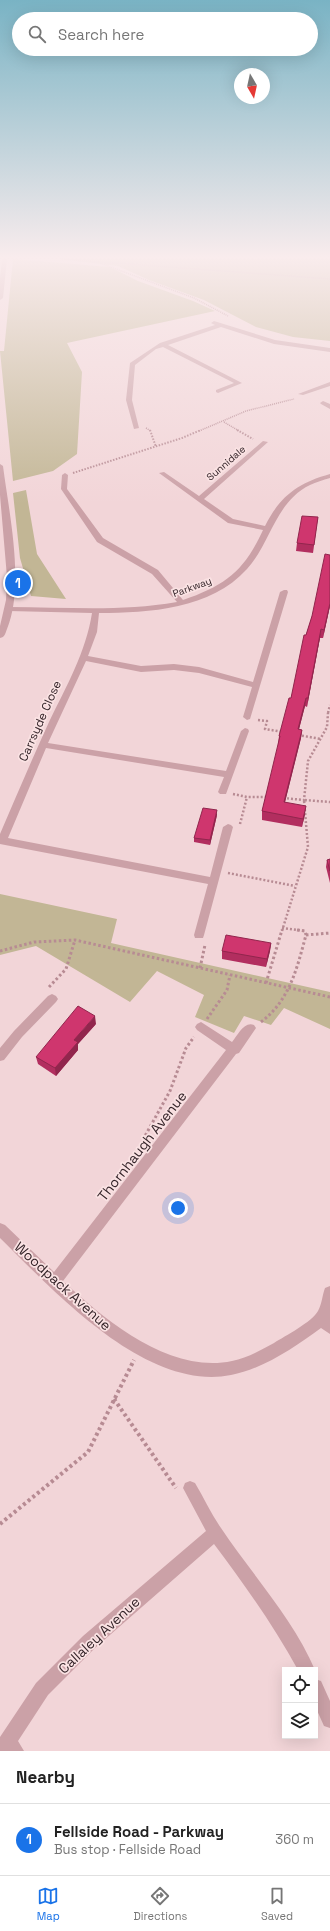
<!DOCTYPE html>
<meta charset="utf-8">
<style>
body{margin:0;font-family:"Space Grotesk",sans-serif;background:#f2f2f2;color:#222}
.controls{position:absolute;right:12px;bottom:12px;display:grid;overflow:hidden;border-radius:0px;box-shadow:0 4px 16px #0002}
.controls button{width:36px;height:36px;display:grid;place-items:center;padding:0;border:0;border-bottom:1px solid #e0e0e0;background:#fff;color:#222;font:20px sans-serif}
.compass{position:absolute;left:234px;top:68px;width:36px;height:36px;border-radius:50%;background:#fff;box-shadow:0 4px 16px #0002;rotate:171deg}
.you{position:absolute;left:178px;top:1208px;width:14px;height:14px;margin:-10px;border:3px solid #fff;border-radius:50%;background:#1a73e8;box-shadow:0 0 0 6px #1a73e833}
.badge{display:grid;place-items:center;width:26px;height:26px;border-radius:50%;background:#1a73e8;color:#fff;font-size:13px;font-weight:700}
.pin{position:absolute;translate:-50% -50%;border:2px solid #fff;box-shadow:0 1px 4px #0006}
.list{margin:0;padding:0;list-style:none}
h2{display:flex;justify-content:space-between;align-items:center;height:52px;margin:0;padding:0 16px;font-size:17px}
h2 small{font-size:13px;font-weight:400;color:#767676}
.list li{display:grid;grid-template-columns:26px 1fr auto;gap:12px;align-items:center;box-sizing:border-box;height:72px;padding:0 16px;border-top:1px solid #e0e0e0}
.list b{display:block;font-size:15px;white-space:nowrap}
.list p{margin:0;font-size:13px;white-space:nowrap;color:#767676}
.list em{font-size:13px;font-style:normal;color:#767676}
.icon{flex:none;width:22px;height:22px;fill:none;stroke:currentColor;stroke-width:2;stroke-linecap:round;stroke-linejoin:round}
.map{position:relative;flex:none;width:330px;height:1751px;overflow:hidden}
.search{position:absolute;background:#fff;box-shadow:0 4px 16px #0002;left:12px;right:12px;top:12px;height:44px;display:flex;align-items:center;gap:10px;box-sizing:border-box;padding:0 14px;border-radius:22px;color:#767676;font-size:15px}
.sheet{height:124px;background:#fff}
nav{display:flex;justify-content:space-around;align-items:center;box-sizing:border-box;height:56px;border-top:1px solid #e0e0e0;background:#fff;font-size:11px;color:#767676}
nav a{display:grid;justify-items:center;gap:2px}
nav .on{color:#1a73e8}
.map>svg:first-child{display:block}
.green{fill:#c2b695}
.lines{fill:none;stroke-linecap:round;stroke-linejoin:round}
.path-far4{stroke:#b78b93;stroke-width:1.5;stroke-dasharray:1 1;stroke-linecap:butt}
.path-far3{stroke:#b78b93;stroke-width:2;stroke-dasharray:1.5 1.5;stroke-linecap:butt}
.path-far2{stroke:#b78b93;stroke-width:2.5;stroke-dasharray:2 2;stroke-linecap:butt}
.path-far1{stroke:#b78b93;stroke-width:3;stroke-dasharray:2.5 2.5;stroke-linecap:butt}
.path{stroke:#b78b93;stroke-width:4;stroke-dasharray:3 3;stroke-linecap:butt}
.minor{fill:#cba1a7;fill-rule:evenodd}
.tertiary{fill:#cba1a7;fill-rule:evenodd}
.wall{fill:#b22e5f}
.shaded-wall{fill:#91264d}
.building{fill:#cf366e;stroke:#91264d}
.labels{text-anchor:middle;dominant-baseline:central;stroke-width:3.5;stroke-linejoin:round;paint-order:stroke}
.far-street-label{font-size:10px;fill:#342429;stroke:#fae2e3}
.street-label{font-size:12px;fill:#342429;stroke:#fae2e3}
.near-street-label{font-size:14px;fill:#342429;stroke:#fae2e3}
</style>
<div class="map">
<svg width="330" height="1751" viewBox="0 0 330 1751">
<rect width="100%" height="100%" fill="#f2d5d8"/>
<path class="green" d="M13 259 110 267 138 281 193 301 215 311 67 343 82 372 77 454 53 471 13 481 0 351H4Z
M59 259H330V341L293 337 256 327 204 300 149 280 118 266Z
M26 490 37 554 66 599 31 596 20 558 13 493Z
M0 894 117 919 111 943 330 992V1029L284 1008 271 1025 244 1016 234 1033 195 1017 204 995 157 971 130 1002 36 946 0 955Z"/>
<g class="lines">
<path class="path-far4" d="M62 259 330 279
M100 263 194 298 228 316
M224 422 239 431
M146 428 151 431
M199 431 246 411 294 399"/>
<path class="path-far3" d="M150 430 156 447
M237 430 253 439
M73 473 182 438 201 430"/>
<path class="path-far2" d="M328 713 330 705
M258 720 267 721 265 729 283 732
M298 735 321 739
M233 794 247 797H268
M283 798 304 800 308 761 327 727 328 713H330
M240 824 247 797
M228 873 295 886
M282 928 305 931
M282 931 308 847 304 800 330 802"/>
<path class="path-far1" d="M297 930 305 931 306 935
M0 951 34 942 75 940 330 997
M200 968 205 945
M266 983 282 930
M49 987 66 969 75 940
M207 1019 227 990 230 975
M261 1022C290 1000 297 968 306 935L330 933
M148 1139 145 1136 170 1091 186 1048 194 1037"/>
<path class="path" d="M114 1399 176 1488
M0 1524 88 1452 134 1360"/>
<path class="minor" d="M214 321 275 340 330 348V352L274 344 221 327 168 345 242 383 218 393 216 392V390L234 383 163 347 156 349 135 365 132 400 139 428 134 429 126 400 130 363 160 343 215 325 211 323Z
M330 382V386L303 395 298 394Z
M323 401 330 404V409L321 404 320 403Z
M263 441 268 442 204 499 233 519 265 526C280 496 298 483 330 474V478C323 480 316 482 310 485 275 502 271 543 247 569 211 609 149 613 99 613L97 632 88 656 141 666 174 664 199 667 253 682 280 592 284 590H287L288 592 250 719 247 720 243 717 252 687 199 673 174 670 141 672 86 661 48 743 226 771 241 731 245 728 248 729 249 731 226 794H220L218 792 224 777 46 748 8 838 210 877 223 827 228 824 231 825 233 827 204 935 203 938H195L194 935 208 884 0 844V834C16 797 32 759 49 722 66 687 86 652 92 613L9 611 5 609 9 607C66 607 120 612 177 602L152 574 97 542 61 489 62 475 65 473 68 475 67 489 103 538 158 570 183 600C226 585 244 571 263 530L228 523 159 473 164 472 199 496Z
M52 994 56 996 58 999 56 1002 22 1037 4 1060 0 1061V1048L14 1031 48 996Z
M201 1022 232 1042C238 1035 244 1021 254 1025L256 1028 239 1053 236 1054 63 1281C106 1321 170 1374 232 1361 247 1358 261 1350 274 1343 285 1336 312 1322 318 1311 322 1304 322 1296 325 1288L330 1286V1334L321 1328C295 1347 263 1369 231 1375 146 1392 54 1291 0 1238V1223L5 1225 54 1272 226 1050 197 1030 195 1027 197 1024Z
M190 1481 195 1483C204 1498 211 1514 221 1528 251 1573 294 1620 315 1670V1671L298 1670C274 1626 244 1584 214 1544L95 1648 48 1695 18 1741 24 1751H0V1737L36 1683 83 1636 206 1531 183 1488 185 1483Z
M315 1679 321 1681 330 1701V1728L324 1726 315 1706Z"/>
<path class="tertiary" d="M2 259H7L3 298 0 300V278Z
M0 464 3 466C9 513 25 585 7 629 5 634 5 637 0 638V626L6 600 7 577 0 495Z"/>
</g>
<path class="wall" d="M318 517 313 553 296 551 297 543Z
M330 606 323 638H320L307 707 305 706 299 729 302 730 301 738 285 802 305 814 302 827 262 820V811L279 745 278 744 279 736 291 698 306 635 312 616Z
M217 815 210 845 194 842V838Z
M330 859V883L326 867 327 860Z
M271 943 270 951 266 967 222 959V951Z
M96 1024 78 1044V1050L56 1076 38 1064 36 1057Z"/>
<path class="shaded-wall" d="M330 603V606L323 638 324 630Z
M321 629 320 638 307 707 308 698Z
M306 698 305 706 297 737 298 729Z
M302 730 301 738 283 810 284 802Z
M306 806 305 814 302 827 303 819Z
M217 810V815L210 845V840Z
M271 943 270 951 266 967 267 959Z
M95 1016 96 1024 78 1044V1050L56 1076 55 1068 74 1040Z"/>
<path class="building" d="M302 516 318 517 314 545 297 543Z
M325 554 330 555V603L324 630 321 629 308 698H306L298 729 302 730 284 802 306 806 303 819 262 811 280 736H279L289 698H291L304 635H306L312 616Z
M203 808 217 810 210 840 194 838Z
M330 859V871L327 860Z
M226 935 271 943 267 959 222 951Z
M78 1006 95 1016 74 1040 78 1042 55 1068 36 1057Z"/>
<linearGradient id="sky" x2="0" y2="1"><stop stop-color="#79b3c4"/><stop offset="0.51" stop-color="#f9eced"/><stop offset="1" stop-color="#f9eced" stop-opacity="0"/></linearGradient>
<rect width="330" height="504" fill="url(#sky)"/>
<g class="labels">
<g class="far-street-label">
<text transform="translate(226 463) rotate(-41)">Sunnidale</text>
<text transform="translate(192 587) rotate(-20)">Parkway</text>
</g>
<g class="street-label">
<text transform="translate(40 721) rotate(-66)">Carrsyde Close</text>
</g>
<g class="near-street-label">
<text transform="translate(142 1146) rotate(-52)">Thornhaugh Avenue</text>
<text transform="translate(63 1286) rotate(42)">Woodpack Avenue</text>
<text transform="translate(99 1635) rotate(-43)">Callaley Avenue</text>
</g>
</g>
</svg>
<div class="controls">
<button><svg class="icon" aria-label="locate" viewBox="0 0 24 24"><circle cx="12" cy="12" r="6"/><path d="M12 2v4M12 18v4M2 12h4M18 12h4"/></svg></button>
<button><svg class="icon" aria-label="layers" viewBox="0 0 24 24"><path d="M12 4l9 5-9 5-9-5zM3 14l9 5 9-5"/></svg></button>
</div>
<svg class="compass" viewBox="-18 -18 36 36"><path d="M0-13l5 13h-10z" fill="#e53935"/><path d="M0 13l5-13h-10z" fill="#767676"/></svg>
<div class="you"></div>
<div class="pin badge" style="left:18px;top:583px">1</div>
<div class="search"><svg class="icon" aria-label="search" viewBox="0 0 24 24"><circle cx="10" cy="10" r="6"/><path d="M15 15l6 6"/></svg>Search here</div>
</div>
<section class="sheet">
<h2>Nearby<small></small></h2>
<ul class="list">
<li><span class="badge">1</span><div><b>Fellside Road - Parkway</b><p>Bus stop · Fellside Road</p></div><em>360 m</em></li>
</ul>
</section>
<nav>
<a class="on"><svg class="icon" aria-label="map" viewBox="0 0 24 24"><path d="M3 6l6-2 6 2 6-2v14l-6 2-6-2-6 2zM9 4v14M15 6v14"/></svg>Map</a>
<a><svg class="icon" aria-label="directions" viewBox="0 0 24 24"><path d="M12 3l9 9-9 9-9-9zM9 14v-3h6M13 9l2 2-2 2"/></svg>Directions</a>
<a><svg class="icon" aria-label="saved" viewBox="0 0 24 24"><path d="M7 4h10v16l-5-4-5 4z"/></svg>Saved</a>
</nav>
